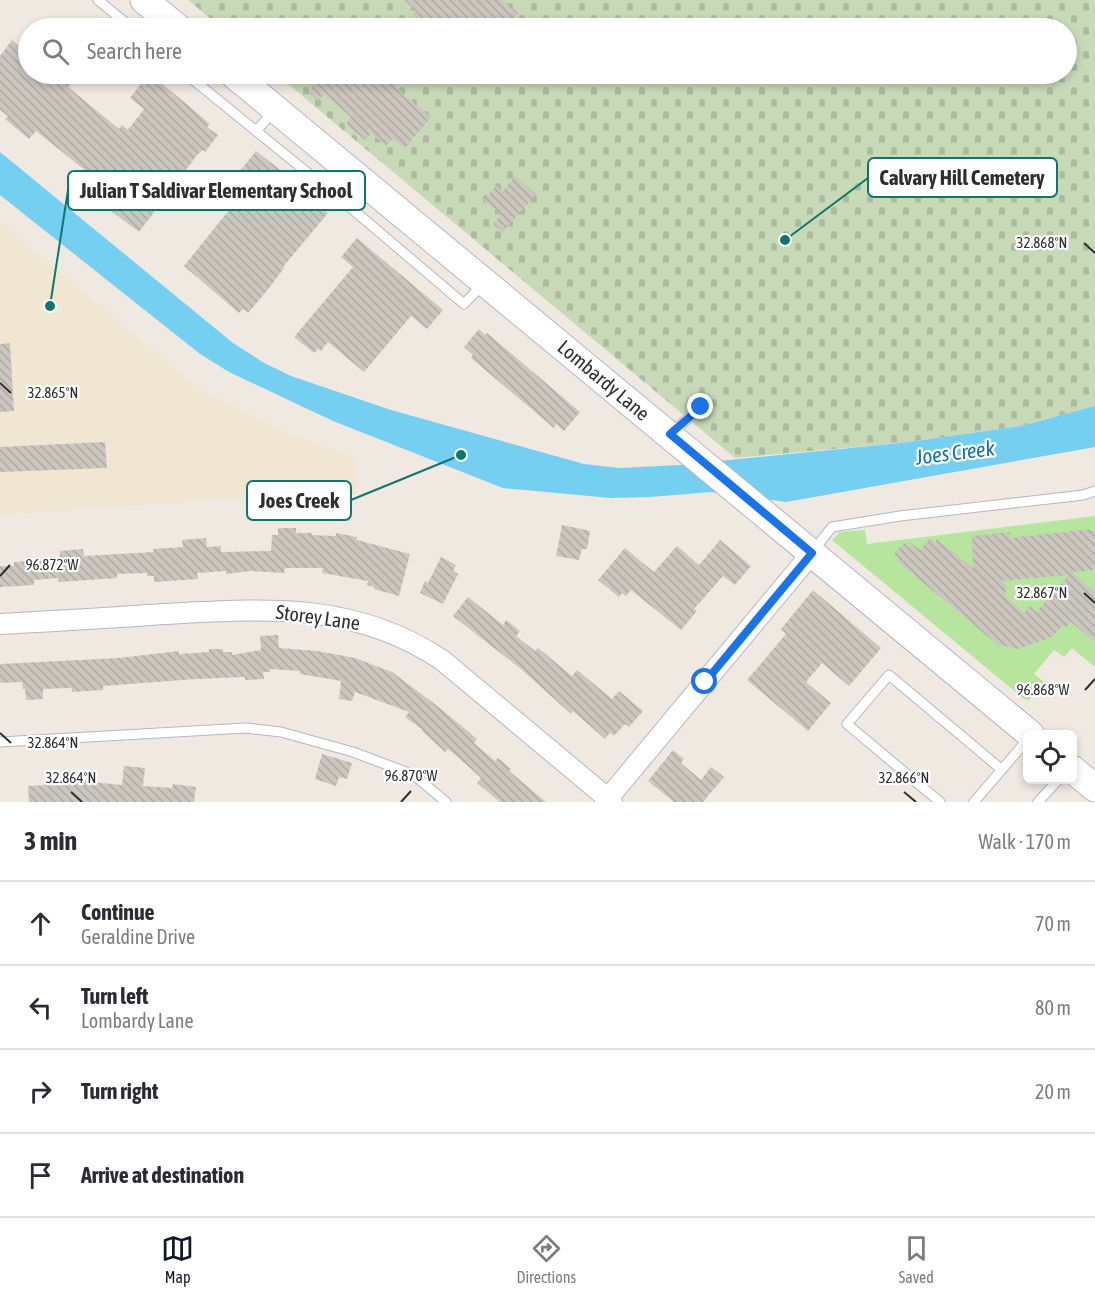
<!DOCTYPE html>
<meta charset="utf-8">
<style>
body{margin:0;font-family:"Asap Condensed",sans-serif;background:#f2f2f3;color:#2b2b33}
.controls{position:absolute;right:18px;bottom:18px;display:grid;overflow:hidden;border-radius:9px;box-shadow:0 3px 9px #0003}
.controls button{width:54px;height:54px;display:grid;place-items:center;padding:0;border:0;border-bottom:2px solid #e1e1e2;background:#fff;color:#2b2b33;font:30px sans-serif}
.stop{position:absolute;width:18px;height:18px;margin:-14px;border:4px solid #1a73e8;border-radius:50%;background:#fff}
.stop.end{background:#1a73e8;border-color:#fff;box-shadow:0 2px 6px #0008}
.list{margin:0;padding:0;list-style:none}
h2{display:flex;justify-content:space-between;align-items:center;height:78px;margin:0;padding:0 24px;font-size:26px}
h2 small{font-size:20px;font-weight:400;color:#7c7c81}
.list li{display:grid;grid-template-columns:39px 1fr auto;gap:18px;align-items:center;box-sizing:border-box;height:84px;padding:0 24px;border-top:2px solid #e1e1e2}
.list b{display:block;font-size:22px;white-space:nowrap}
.list p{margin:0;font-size:20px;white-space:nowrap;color:#7c7c81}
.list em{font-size:20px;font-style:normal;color:#7c7c81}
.icon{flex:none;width:33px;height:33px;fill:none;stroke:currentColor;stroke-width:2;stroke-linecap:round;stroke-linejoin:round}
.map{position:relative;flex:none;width:1095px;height:802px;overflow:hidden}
.search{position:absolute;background:#fff;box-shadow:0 3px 9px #0003;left:18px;right:18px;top:18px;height:66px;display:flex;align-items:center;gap:15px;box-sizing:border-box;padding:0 21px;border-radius:33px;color:#7c7c81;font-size:22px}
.sheet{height:414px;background:#fff}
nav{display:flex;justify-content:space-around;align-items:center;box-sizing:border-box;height:84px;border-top:2px solid #e1e1e2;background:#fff;font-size:16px;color:#7c7c81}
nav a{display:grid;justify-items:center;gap:3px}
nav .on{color:#111827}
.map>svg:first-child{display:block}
.education{fill:#f0e6d1}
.green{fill:#b6e59e}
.cemetery{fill:url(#cemetery-stones)}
.water{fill:#75cff0}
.building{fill:url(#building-back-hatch);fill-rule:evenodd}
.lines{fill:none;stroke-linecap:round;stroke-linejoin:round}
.lane-casing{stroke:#b4b7c1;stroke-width:11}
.street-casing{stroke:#b4b7c1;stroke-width:22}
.secondary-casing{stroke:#b4b7c1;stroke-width:29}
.lane{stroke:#fff;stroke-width:9}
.street{stroke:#fff;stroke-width:20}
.secondary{stroke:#fff;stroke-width:27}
.route{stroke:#1a73e8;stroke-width:8}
.ticks{fill:none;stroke:#2e2e2e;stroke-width:2}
.labels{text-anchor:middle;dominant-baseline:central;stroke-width:4.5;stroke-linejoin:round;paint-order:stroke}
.street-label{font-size:20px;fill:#2e2e2e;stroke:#fff}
.water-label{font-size:21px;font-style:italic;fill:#0d6fa3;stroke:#fff}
.ticks-label{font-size:15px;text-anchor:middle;fill:#2e2e2e;stroke:#fff;stroke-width:4.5;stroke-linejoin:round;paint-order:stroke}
.leader{fill:none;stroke:#0f766e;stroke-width:2}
.callout-dot{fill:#0f766e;stroke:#fff;stroke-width:2}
.callout{fill:#fff;stroke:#0f766e;stroke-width:2}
.callout-label{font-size:21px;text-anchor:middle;font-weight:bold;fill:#2e2e2e}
</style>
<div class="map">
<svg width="1095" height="802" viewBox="0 0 1095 802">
<defs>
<pattern id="cemetery-stones" width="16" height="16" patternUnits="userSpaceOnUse" patternTransform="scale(1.5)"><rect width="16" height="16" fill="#c8d9b8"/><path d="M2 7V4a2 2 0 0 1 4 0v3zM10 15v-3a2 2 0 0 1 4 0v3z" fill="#acbb9e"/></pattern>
<pattern id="building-back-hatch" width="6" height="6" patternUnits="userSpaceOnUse" patternTransform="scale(1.5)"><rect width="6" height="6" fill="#cbc7bf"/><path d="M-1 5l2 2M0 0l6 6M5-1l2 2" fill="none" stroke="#afaba4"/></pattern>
</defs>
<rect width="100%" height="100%" fill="#efe9e1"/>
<path class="education" d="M0 222 199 389 289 434 354 457 357 495 268 496 0 515Z"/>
<path class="green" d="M1095 516V667L1072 648 1064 657 1054 650 1034 674 1044 682 1029 700 1024 699 832 540 840 532 865 530 867 544Z"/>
<path class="cemetery" d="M188 0H1095V406L1021 426 901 443 735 458 276 74H1066V28H222Z"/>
<path class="water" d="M0 152 233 343 264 363 291 376 391 410 584 464 619 468 679 465 901 443 1021 426 1095 406V447L786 502 710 492 651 497 611 498 503 488 333 421 229 372 200 354 0 195Z"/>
<path class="building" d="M404 0H502L518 13 505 28H437L428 20 425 24 413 15 416 10Z
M12 40 28 54V74H80L68 87 119 129 122 125 128 130 144 109 130 98 147 76 156 83 158 81 171 91 210 124 207 127 218 135 205 152 203 150 198 154 139 232 85 191 92 182 88 179 91 175 36 131 29 139 5 119 8 116 0 110V56Z
M298 74H392L400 81 395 87 431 117 405 148 393 138 386 146 371 133 365 140 346 124 351 117 324 94 318 101 308 92 313 86Z
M256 151 306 190 324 206 322 208 328 213 283 267 284 268 270 287 248 313 243 309 239 313 184 266 250 184 245 180 247 178 239 172Z
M515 176 536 194 503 232 493 224 501 214 484 200 496 186 503 191Z
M357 238 443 310 427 329 411 316 364 372 328 342 321 351 318 349 314 353 294 337 353 267 341 257Z
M479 329 485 335 487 333 580 412 564 431 556 424 554 428 471 358 473 355 464 347Z
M10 343 14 411 0 412V344Z
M105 442 107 468 0 472V447Z
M562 525 590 531 587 549H582L579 560 556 556Z
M278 528H296V533H312V535L336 536V533L357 537V540L410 554 399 596 374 589V587L367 585 368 581 322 573 323 568H285L284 573 250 571 226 574V571L197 573 198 579 154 582V576H147V573L117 574V578L59 582 58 578 34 580V585L0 587V566H14V562L60 559V551L83 549 84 556 154 552 153 549 183 547 182 540 206 538 207 547 221 546V552L271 551 272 535H278Z
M1091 529 1092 531H1095V570L1072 572 1095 592V642L1071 622 1066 627 1063 625 1052 637 1018 649 998 645 897 561 899 558 894 554 904 543 909 547 911 543 920 550 930 538 935 542 937 539 973 568 972 536 1010 532V538ZM1069 575 1036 612 1030 606 1024 613 1004 595 1008 587 1001 581Z
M720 540 751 566 735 585 723 576 694 609 697 611 681 630 631 590 626 596 622 593 619 597 598 580 625 548 654 572 677 546 699 565Z
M441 557 456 565 453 571 458 574 443 604 420 593 425 581 428 583Z
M813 590 881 648 849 686 822 663 806 682 831 703 808 731 747 680 786 634 781 629Z
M468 597 503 625 506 620 520 631 516 636 535 651 538 648 572 676 577 670 612 699 619 691 643 711 629 727 625 724 614 736 610 733 605 739 573 711 571 714 521 669 453 616Z
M278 635 279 648 317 651 355 658 392 672 440 708 477 739 474 743 495 761 498 758 511 769 509 771 546 802H500L477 783 481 778 459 758 448 749 445 752 422 731 423 730 405 717 409 712 355 692 352 701 339 699 341 681 300 674V671L270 669V672H263L264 679 245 680V677L196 679 103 686V690L72 692V688L43 689V699L26 700 25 689H23L22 682 0 683V664L119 658 179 651V654L209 652V649H223V652H232V655L261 650 260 636Z
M673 750 684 759 681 763 701 780 711 767 724 777 703 802H674L648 781Z
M322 754 352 763 347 779 339 777 336 786 315 779Z
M124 766 145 768 143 786 172 788 173 784 196 787 194 802H29L28 786 44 785V780H93V782L122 785Z"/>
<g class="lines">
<defs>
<path id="lane" d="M98 0 132 28
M186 74 351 208 464 304 482 285
M256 131 274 111
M351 208 367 187
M671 433 701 407
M813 551 832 527 900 516 1083 495 1095 491
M0 742 246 728 281 732 353 752 414 775 446 802
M940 802 847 724 889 675 1001 769
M974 802 1028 739
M1038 802 1058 780"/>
<path id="street" d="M0 624C55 621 110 618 164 614 265 609 354 601 442 660L612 802
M605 802 812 553"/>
<path id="secondary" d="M144 0 178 28
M233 74 1030 734
M1072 769 1095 788"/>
</defs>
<use href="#lane" class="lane-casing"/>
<use href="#street" class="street-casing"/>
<use href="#secondary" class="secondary-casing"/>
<use href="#lane" class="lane"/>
<use href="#street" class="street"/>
<use href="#secondary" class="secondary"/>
</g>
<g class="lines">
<path class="route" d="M701 407 670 434 812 553 705 682"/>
</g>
<path class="ticks" d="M1084 243 1095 253M0 383 11 393M0 576 10 565M1084 593 1095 603M1085 690 1095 679M0 733 11 743M71 792 82 802M904 792 916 802M401 802 411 791"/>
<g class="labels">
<g class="street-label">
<text transform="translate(604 380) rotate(40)">Lombardy Lane</text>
<text transform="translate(318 617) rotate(8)">Storey Lane</text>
</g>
<g class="water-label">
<text transform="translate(955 452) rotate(-7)">Joes Creek</text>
</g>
</g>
<g class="ticks-label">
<text x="1042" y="248">32.868°N</text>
<text x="53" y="398">32.865°N</text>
<text x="52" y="570">96.872°W</text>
<text x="1042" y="598">32.867°N</text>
<text x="1043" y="695">96.868°W</text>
<text x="53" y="748">32.864°N</text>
<text x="411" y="781">96.870°W</text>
<text x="71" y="783">32.864°N</text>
<text x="904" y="783">32.866°N</text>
</g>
<path class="leader" d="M785 240L868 178M50 306L68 190M461 455L351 500"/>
<g class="callout-dot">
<circle cx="785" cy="240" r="6"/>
<circle cx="50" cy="306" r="6"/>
<circle cx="461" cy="455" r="6"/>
</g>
<g class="callout">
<rect x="868" y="158" width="189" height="39" rx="6"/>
<rect x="68" y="171" width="297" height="39" rx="6"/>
<rect x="247" y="481" width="104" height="39" rx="6"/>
</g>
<g class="callout-label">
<text x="962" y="185">Calvary Hill Cemetery</text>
<text x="216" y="198">Julian T Saldivar Elementary School</text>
<text x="299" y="508">Joes Creek</text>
</g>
</svg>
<div class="controls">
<button><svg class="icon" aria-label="locate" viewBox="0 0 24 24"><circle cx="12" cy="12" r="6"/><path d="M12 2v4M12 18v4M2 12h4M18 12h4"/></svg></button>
</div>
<div class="stop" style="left:705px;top:682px"></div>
<div class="stop end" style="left:701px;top:407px"></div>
<div class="search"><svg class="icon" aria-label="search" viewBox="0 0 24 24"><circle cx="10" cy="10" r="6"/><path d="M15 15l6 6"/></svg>Search here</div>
</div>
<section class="sheet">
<h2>3 min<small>Walk · 170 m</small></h2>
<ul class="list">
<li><svg class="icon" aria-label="ahead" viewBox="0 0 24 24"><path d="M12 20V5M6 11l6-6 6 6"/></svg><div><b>Continue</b><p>Geraldine Drive</p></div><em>70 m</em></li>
<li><svg class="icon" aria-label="left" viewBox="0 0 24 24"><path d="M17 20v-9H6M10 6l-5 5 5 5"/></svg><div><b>Turn left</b><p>Lombardy Lane</p></div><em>80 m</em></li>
<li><svg class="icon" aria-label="right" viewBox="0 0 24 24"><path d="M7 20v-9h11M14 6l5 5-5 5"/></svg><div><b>Turn right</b></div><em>20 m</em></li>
<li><svg class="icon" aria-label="arrive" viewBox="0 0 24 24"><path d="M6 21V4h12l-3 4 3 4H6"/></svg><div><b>Arrive at destination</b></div></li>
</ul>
</section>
<nav>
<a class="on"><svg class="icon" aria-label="map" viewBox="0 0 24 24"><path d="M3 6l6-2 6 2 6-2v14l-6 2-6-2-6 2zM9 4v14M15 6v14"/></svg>Map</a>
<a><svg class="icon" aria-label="directions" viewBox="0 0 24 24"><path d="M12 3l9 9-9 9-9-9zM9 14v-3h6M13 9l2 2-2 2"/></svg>Directions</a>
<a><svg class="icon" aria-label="saved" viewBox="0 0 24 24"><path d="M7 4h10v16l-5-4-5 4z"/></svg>Saved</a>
</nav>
